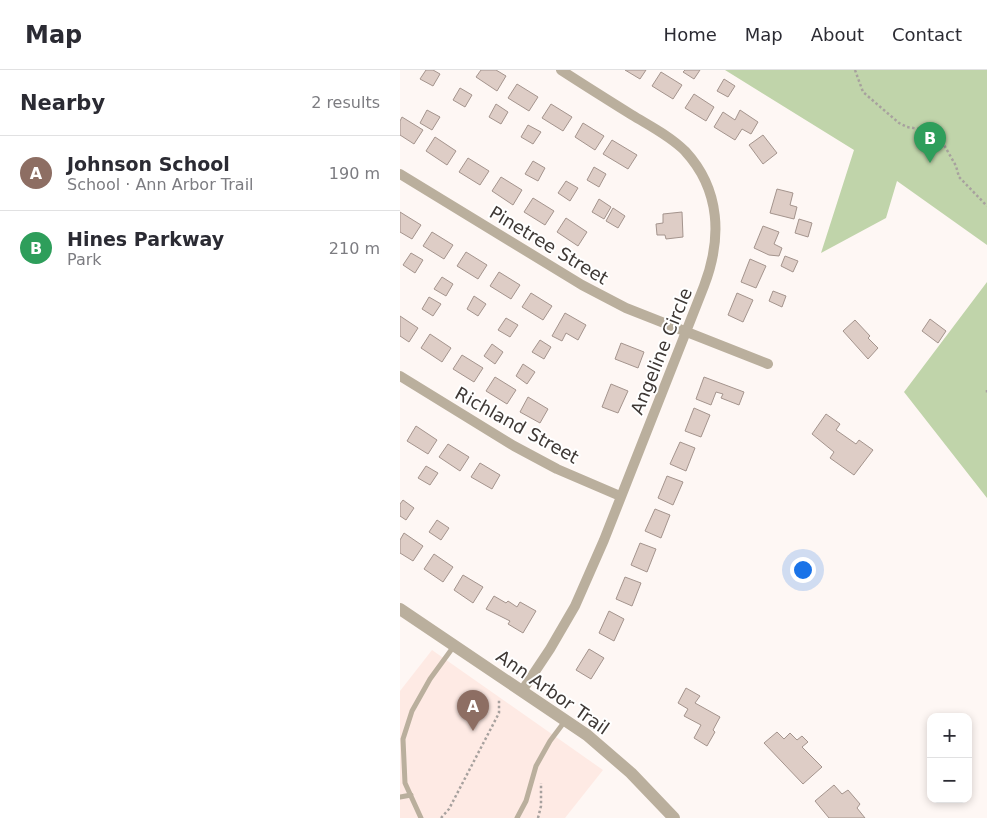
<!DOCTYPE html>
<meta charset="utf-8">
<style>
body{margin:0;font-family:"DejaVu Sans",sans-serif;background:#f7f7f7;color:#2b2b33}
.controls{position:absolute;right:15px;bottom:15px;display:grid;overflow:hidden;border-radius:10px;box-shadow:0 2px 8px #0003}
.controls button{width:45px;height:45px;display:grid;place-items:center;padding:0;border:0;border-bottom:1px solid #e1e1e2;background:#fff;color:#2b2b33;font:25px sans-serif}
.you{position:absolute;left:402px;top:499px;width:18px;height:18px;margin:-12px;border:4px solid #fff;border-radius:50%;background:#1a73e8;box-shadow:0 0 0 8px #1a73e833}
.badge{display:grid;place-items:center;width:32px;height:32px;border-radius:50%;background:#111827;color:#fff;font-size:16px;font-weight:700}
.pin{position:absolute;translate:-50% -41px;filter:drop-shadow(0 1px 2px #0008)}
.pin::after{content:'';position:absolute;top:26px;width:18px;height:15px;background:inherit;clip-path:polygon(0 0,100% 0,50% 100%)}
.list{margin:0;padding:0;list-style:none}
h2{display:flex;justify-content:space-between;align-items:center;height:65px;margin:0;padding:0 20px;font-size:21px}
h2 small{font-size:16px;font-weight:400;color:#7c7c81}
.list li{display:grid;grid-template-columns:32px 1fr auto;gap:15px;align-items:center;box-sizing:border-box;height:75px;padding:0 20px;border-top:1px solid #e1e1e2}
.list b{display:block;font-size:19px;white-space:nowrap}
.list p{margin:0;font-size:16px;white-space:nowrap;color:#7c7c81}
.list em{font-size:16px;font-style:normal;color:#7c7c81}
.map{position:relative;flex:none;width:587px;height:748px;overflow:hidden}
header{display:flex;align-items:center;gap:30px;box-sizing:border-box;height:70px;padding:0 25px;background:#fff;border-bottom:1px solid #e1e1e2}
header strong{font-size:24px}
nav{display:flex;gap:28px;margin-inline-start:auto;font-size:18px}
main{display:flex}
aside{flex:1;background:#fff}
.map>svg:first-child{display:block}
.education{fill:#feeae4}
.green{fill:#c0d4aa}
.building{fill:#decdc6;stroke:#a4948d}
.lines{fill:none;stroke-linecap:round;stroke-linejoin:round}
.path{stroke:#a7a19e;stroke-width:2.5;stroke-dasharray:2.5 2.5;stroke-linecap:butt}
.service{stroke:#baaf9d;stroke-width:5}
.minor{stroke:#baaf9d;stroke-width:10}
.tertiary{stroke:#baaf9d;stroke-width:12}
.labels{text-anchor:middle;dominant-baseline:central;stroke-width:4;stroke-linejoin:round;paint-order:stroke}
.street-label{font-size:18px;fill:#3e3835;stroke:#fff}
</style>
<header>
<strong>Map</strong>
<nav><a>Home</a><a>Map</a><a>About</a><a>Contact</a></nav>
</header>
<main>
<aside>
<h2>Nearby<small>2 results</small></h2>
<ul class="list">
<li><span class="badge" style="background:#8d6e63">A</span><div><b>Johnson School</b><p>School · Ann Arbor Trail</p></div><em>190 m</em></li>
<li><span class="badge" style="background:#2e9e5b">B</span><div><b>Hines Parkway</b><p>Park</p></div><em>210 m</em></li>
</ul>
</aside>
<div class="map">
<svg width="587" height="748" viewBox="0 0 587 748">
<rect width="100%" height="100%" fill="#fef7f4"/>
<path class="education" d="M32 580 203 700 165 748H0V621Z"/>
<path class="green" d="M325 0H587V175L497 111 486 148 421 183 454 80Z
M587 212V428L504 322Z"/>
<path class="building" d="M26 0H33L40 4 33 16 20 9Z
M81 0H96L106 6 97 21 76 7Z
M225 0H246L240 9Z
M285 0H300L294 9 283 2Z
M261 2 282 15 273 29 252 16Z
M324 9 335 16 328 27 317 21Z
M117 14 138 27 129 41 108 28Z
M60 18 72 25 65 37 53 30Z
M294 24 314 37 306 51 285 38Z
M96 34 108 42 101 54 89 47Z
M151 34 172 47 163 61 142 48Z
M27 40 40 47 32 60 20 53Z
M340 40 358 52 351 64 342 59 335 70 314 57 323 42 335 50Z
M2 47 23 60 14 74 0 65V51Z
M183 53 204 66 195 80 175 67Z
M128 55 141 62 133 74 121 67Z
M363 65 377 83 363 94 349 75Z
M35 67 56 81 47 95 26 81Z
M212 70 237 85 228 99 203 84Z
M68 88 89 101 80 115 59 102Z
M133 91 145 98 138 111 125 104Z
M194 97 206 104 199 117 187 110Z
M101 107 122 120 113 135 92 121Z
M166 111 178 118 170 131 158 123Z
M377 119 393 123 390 135 397 137 394 149 370 143Z
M133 128 154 141 145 155 124 142Z
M199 129 211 137 204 149 192 142Z
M213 138 225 146 218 158 206 151Z
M0 142 21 155 12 169 0 162Z
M282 142 283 167 266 169 265 165H257L256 154 263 153V144Z
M166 148 187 162 178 176 157 162Z
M399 149 412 153 408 167 395 163Z
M363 156 379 162 374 174 382 178 379 186 369 185 354 178Z
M32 162 53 175 44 189 23 176Z
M66 182 87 195 78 209 57 196Z
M11 183 23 190 15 203 3 195Z
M385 186 398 191 393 202 381 196Z
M350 189 366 196 356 218 341 212Z
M99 202 120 215 111 229 90 216Z
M42 207 53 214 46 226 34 219Z
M373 221 386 226 382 237 369 231Z
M131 223 152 236 143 250 122 237Z
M337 223 353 230 343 252 328 245Z
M74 226 86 234 78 246 67 239Z
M29 227 41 234 33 246 22 239Z
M165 243 186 255 178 270 166 263 162 271 152 266Z
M0 246 18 258 9 272 0 266Z
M106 248 118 255 110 267 98 260Z
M530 249 546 261 538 273 522 261Z
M455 250 470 266 468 268 478 278 468 289 443 261Z
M30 264 51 278 42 292 21 278Z
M140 270 151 277 144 289 132 282Z
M221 273 244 282 238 298 215 289Z
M92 274 103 282 95 294 84 286Z
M62 285 83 298 74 312 53 299Z
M123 294 135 302 127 314 116 306Z
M95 307 116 320 107 334 86 321Z
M304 307 344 322 339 335 321 328 323 324 316 322 311 335 296 329Z
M211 314 228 321 218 343 202 337Z
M128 327 148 339 140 353 120 342Z
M294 338 310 345 301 367 285 361Z
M426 344 440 354 436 360 456 374 459 370 473 380 454 405 430 388 434 382 412 364Z
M16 356 37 370 28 384 7 371Z
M280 372 295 378 286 401 270 394Z
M48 374 69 387 60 401 39 387Z
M80 393 100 405 92 419 71 407Z
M26 396 38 403 30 415 18 408Z
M267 406 283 412 273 435 258 428Z
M3 430 14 438 6 450 0 446V434Z
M255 439 270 445 261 468 245 461Z
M37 450 49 458 41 470 29 462Z
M4 463 23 476 13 491 0 483V470Z
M240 473 256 479 247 502 231 495Z
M34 484 53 497 43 512 24 499Z
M63 505 83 517 73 533 54 520Z
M225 507 241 513 232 536 216 529Z
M94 526 106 533 108 531 117 537 120 532 136 541 123 563 108 554 110 551 86 539Z
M209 541 224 549 214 571 199 563Z
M189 579 204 588 191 609 176 600Z
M286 618 300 626 295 633 320 647 313 660 315 662 307 676 294 668 301 655 284 646 288 639 278 633Z
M377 662 384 669 390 663 397 670 402 666 408 672 402 677 422 697 403 714 364 673Z
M434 715 442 724 448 720 460 734 457 738 465 748H429L415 731Z"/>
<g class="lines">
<path class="path" d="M455 0 463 22 499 53 507 57 533 61 539 66 556 96 559 107 587 136
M587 320V324
M41 748 49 739 99 643V630
M138 748 141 736V713"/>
<path class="service" d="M0 727 11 725
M21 748 5 713 3 669 12 641 30 609 54 576
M117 748 126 731 136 696 150 671 165 651"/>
<path class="minor" d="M0 104 182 215 226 238 368 294
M0 306 114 376 157 399 220 426
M122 621 150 579 175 536 204 470 304 216C322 169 321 120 285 81 270 66 250 56 232 45 208 30 184 15 161 0"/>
<path class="tertiary" d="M0 539 187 665 231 703 274 748"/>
</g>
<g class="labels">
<g class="street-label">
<text transform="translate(149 175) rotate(31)">Pinetree Street</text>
<text transform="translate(261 281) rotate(-68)">Angeline Circle</text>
<text transform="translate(117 355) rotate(29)">Richland Street</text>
<text transform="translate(153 622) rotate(35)">Ann Arbor Trail</text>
</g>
</g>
</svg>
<div class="controls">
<button>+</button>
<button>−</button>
</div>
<div class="you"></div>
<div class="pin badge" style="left:73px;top:661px;background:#8d6e63">A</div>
<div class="pin badge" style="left:530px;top:93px;background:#2e9e5b">B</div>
</div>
</main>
